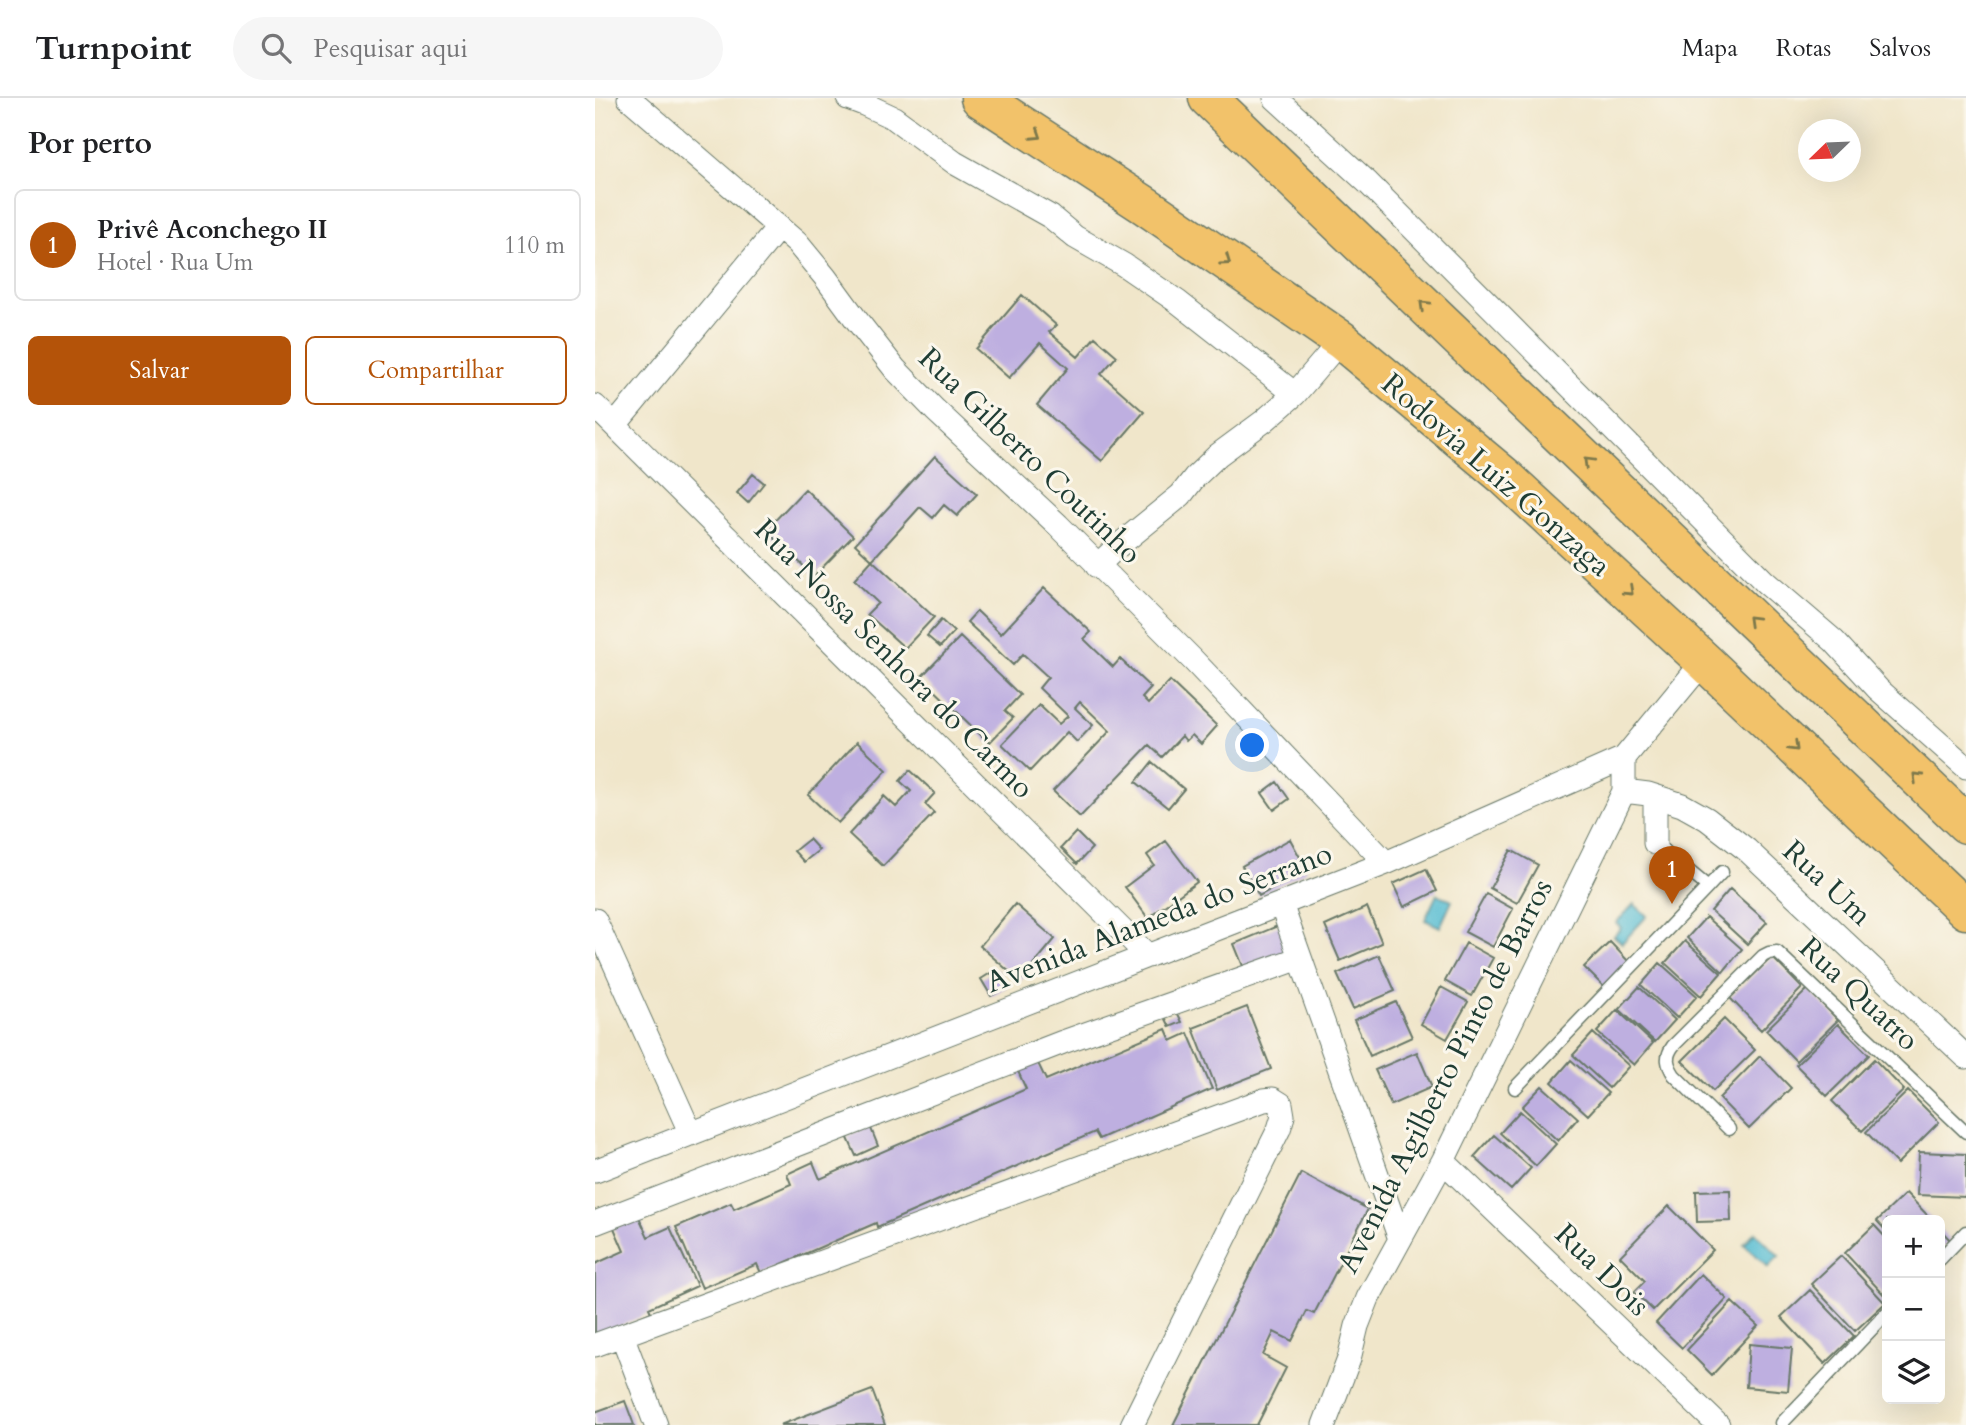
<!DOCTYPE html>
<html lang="pt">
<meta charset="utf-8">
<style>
body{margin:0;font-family:Cardo,serif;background:#f6f6f6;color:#202124}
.controls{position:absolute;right:21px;bottom:21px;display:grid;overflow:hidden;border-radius:10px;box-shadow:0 7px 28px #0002}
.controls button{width:63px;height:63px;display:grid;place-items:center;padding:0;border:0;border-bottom:2px solid #e0e0e0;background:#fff;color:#202124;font:35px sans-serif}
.compass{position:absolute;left:1203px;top:21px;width:63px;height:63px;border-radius:50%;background:#fff;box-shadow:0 7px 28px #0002;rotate:247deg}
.you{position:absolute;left:658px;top:648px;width:24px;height:24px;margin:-18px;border:5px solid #fff;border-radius:50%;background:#1a73e8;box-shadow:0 0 0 10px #1a73e833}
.badge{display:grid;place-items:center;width:46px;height:46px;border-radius:50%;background:#b45309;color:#fff;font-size:23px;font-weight:700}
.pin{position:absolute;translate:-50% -58px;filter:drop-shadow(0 2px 4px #0008)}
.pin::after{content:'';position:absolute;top:37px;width:24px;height:21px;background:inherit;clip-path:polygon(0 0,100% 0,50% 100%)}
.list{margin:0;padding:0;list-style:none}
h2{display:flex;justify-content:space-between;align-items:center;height:91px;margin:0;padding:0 28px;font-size:30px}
h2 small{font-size:23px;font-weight:400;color:#757577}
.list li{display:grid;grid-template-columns:46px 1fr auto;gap:21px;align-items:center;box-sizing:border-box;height:112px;margin:0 14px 14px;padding:0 14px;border:2px solid #e0e0e0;border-radius:10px}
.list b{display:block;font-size:26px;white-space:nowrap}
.list p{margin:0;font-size:23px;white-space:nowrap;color:#757577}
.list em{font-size:23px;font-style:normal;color:#757577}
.actions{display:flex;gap:14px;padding:21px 28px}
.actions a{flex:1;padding:16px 0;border:2px solid #b45309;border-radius:10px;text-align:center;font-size:24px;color:#b45309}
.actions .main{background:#b45309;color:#fff}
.icon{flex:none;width:38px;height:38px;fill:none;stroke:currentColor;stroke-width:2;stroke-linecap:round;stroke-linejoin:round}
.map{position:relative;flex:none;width:1371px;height:1327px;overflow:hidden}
header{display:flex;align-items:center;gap:42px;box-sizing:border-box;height:98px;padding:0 35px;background:#fff;border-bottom:2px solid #e0e0e0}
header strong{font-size:33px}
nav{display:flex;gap:38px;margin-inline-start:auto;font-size:24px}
.search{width:490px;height:63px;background:#f6f6f6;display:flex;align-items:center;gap:18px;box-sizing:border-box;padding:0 24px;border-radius:38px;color:#757577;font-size:26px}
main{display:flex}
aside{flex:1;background:#fff}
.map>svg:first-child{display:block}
.water{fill:#53bbd1;stroke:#397c82;stroke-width:2}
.building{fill:#beafe0}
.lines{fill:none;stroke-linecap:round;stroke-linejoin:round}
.lane-casing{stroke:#687868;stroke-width:15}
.street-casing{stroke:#687868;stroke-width:25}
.highway-casing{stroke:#687868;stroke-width:41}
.lane{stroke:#fff;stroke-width:12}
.street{stroke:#fff;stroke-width:23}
.highway{stroke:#f2c26a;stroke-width:38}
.oneway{stroke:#7e794c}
.labels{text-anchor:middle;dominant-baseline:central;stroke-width:6;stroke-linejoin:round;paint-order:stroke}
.street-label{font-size:30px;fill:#1f3d34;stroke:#fbf7ec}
</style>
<header>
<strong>Turnpoint</strong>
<div class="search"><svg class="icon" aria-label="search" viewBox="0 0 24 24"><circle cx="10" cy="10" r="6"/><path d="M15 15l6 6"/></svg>Pesquisar aqui</div>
<nav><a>Mapa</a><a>Rotas</a><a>Salvos</a></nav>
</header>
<main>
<aside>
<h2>Por perto<small></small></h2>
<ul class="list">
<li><span class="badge">1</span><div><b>Privê Aconchego II</b><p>Hotel · Rua Um</p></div><em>110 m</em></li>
</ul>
<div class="actions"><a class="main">Salvar</a><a>Compartilhar</a></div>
</aside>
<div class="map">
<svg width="1371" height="1327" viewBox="0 0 1371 1327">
<rect width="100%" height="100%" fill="#fbf7ec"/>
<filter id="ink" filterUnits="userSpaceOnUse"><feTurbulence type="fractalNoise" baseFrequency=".0143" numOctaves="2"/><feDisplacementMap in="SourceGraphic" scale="14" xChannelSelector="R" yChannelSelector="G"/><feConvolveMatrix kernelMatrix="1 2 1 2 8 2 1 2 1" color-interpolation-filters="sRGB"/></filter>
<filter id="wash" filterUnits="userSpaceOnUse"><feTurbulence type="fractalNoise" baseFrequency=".00686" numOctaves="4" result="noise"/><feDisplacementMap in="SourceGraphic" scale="28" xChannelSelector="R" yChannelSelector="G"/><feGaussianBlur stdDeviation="1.57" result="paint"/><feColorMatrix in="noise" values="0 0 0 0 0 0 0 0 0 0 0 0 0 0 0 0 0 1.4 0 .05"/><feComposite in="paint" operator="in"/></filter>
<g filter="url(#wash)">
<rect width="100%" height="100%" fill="#f0e6ca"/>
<path class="water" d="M842 796 857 803 845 829 830 822Z
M1039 806 1052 818 1027 845 1019 838 1026 830 1021 825Z
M1160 1134 1184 1158 1173 1169 1149 1146Z"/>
<g id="blocks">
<path class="building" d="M427 197 461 227 454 234 483 259 500 239 522 258 506 276 549 314 507 363 442 307 473 270 445 245 414 280 381 251Z
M340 358 382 396 362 418 349 407 338 420 325 409 277 462 260 446Z
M158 376 169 385 153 405 142 395Z
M210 391 258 438 219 478 171 432Z
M277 462 339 519 310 550 272 516 283 505 259 482Z
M449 490 496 534 489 541 518 569 525 561 556 590 547 600 553 606 575 583 622 628 606 646 597 637 591 643 587 638 567 659 554 647 485 719 458 693 515 633 485 604 480 610 498 627 482 644 472 634 435 673 407 646 444 607 464 626 473 618 444 590 453 579 428 556 418 567 372 524 382 513 406 536Z
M346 522 359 534 345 549 332 538Z
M365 539 425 597 410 613 418 620 394 645 326 579Z
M262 644 292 672 243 725 213 697Z
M557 664 589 691 573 710 541 684Z
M315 672 340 695 330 706 339 715 288 768 254 736 289 698 301 709 316 693 305 683Z
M682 684 694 701 679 712 667 695Z
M481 734 497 750 482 766 466 750Z
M214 741 224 752 209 764 199 753Z
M695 741 712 772 664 798 647 768Z
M571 743 602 784 553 820 530 789 559 767 552 757Z
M916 752 943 767 922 805 895 790Z
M831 771 842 793 809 809 798 786Z
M1135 791 1172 824 1152 846 1116 813Z
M891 796 918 811 898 849 870 834Z
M420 806 460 841 425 883 385 848Z
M772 809 787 845 745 863 730 828Z
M1111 819 1147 851 1128 874 1092 840Z
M685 827 696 854 650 873 639 846Z
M1090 843 1126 875 1106 898 1070 865Z
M1015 844 1034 864 1009 889 989 869Z
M871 845 898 860 877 898 850 883Z
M784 857 800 893 758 911 742 876Z
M1177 859 1207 890 1166 932 1135 900Z
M1065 865 1102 898 1082 920 1046 887Z
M402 871 413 888 396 898 386 881Z
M846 889 873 904 852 941 826 926Z
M1044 889 1080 922 1060 944 1024 911Z
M1213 891 1243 922 1201 963 1171 932Z
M801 904 817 939 775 958 759 922Z
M652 909 676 971 622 992 598 930Z
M1022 912 1058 945 1039 967 1002 934Z
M582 914 587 924 575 929 570 919Z
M1129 921 1160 952 1118 993 1087 963Z
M1243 926 1274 957 1232 998 1201 967Z
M571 931 576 943 593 935 617 991 504 1041 500 1034 282 1129 281 1125 166 1175 162 1166 107 1190 81 1129 136 1105 139 1111 196 1086 192 1076 218 1064 225 1081 431 991 422 971 442 963 451 982Z
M998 935 1034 968 1014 990 978 957Z
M822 954 837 989 796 1007 780 972Z
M1165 958 1196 990 1154 1031 1124 1000Z
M1279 961 1309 992 1267 1033 1237 1003Z
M976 962 1013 995 993 1017 957 984Z
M947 988 983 1020 963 1043 927 1009Z
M1313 993 1344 1024 1302 1066 1271 1034Z
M925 1013 961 1046 941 1068 905 1035Z
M275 1028 283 1048 261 1058 252 1038Z
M899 1037 936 1070 916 1092 879 1059Z
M1324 1054 1371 1056V1099L1322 1097Z
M706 1075 773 1111 719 1216 712 1213 697 1243 679 1234 668 1257 691 1270 662 1327H578Z
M1135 1092 1136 1123 1102 1124 1101 1093Z
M1311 1095 1337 1122H1292V1134L1282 1123Z
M1074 1108 1118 1152 1058 1212 1039 1194 1050 1183 1025 1158Z
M44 1119 53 1139 75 1129 102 1188 54 1210 56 1214 0 1239V1166L29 1153 19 1130Z
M1279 1127 1292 1141V1200L1250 1155Z
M1345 1131 1355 1142 1345 1152Z
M1246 1158 1290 1205 1260 1233 1216 1186Z
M1106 1176 1132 1201 1087 1250 1061 1225Z
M1215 1192 1259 1238 1230 1266 1186 1219Z
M1137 1204 1163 1228 1117 1277 1092 1252Z
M1154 1246 1197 1250 1193 1293 1151 1289Z
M277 1292 290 1327H185Z
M30 1303 39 1327H0V1314Z"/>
</g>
</g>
<g filter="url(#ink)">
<use href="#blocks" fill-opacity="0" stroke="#687868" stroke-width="2"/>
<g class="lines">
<defs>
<path id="lane" d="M1113 789 1127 774
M920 990 1113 789 1060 745
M1134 1031 1079 977C1072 966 1070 959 1078 948L1168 858 1174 855 1182 854 1371 1034
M1345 1161 1371 1134
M1187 1325 1292 1215"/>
<path id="street" d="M34 0 202 145 230 179 260 220 300 271 340 312 463 427 598 562 791 765
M253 0 269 6 299 20 360 65 456 119 480 139 529 167 583 204 700 296
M680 0 773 85 1170 484 1239 543 1283 591 1371 669
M0 308 553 858
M20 327 184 129
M502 468 522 449 586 397 600 379 623 357 669 323 700 296 746 242
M1029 693 1053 696 1087 707 1112 721 1152 752 1371 959
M1060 745V699
M686 806 805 1141
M0 822 96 1036
M848 1063 1123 1327
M0 1073 791 765 1029 660 1109 563
M0 1125 468 944 705 860
M27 1237 61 1327
M0 1247 669 1002 678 1001 686 1006 688 1018 684 1031 537 1327
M729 1327 754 1261 762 1228 773 1200 848 1063 1029 693V660"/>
<path id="highway" d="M385 0 551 108 746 242 909 378 1109 563 1371 812
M613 0 1371 726"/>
</defs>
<use href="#lane" class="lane-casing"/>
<use href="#street" class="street-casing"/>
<use href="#highway" class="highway-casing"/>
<use href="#lane" class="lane"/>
<use href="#street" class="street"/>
<use href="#highway" class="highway"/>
</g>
<defs><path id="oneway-chevron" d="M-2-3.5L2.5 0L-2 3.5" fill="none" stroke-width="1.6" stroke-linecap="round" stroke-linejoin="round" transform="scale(1.75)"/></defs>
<g class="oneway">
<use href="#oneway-chevron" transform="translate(442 37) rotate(33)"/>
<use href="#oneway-chevron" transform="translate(631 163) rotate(35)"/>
<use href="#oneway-chevron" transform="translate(829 207) rotate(-136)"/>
<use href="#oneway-chevron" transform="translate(993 364) rotate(-136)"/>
<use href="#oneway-chevron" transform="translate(1034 493) rotate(43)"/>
<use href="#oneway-chevron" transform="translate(1157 522) rotate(-136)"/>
<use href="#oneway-chevron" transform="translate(1199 649) rotate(44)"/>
<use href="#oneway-chevron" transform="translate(1322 679) rotate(-136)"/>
</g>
</g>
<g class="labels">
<g class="street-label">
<text transform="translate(435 358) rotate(44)">Rua Gilberto Coutinho</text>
<text transform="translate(901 377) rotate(41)">Rodovia Luiz Gonzaga</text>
<text transform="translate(299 561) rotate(45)">Rua Nossa Senhora do Carmo</text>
<text transform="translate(1232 785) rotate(43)">Rua Um</text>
<text transform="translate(564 820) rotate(-21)">Avenida Alameda do Serrano</text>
<text transform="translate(1264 896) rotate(43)">Rua Quatro</text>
<text transform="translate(850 978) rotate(-63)">Avenida Agilberto Pinto de Barros</text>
<text transform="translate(1007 1172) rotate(44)">Rua Dois</text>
</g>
</g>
</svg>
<div class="controls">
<button>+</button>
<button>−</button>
<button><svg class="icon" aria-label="layers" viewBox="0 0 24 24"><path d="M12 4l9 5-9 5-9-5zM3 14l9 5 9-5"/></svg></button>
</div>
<svg class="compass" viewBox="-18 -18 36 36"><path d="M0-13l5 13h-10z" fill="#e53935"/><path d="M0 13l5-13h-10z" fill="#757577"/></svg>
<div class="you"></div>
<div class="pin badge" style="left:1077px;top:806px">1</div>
</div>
</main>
